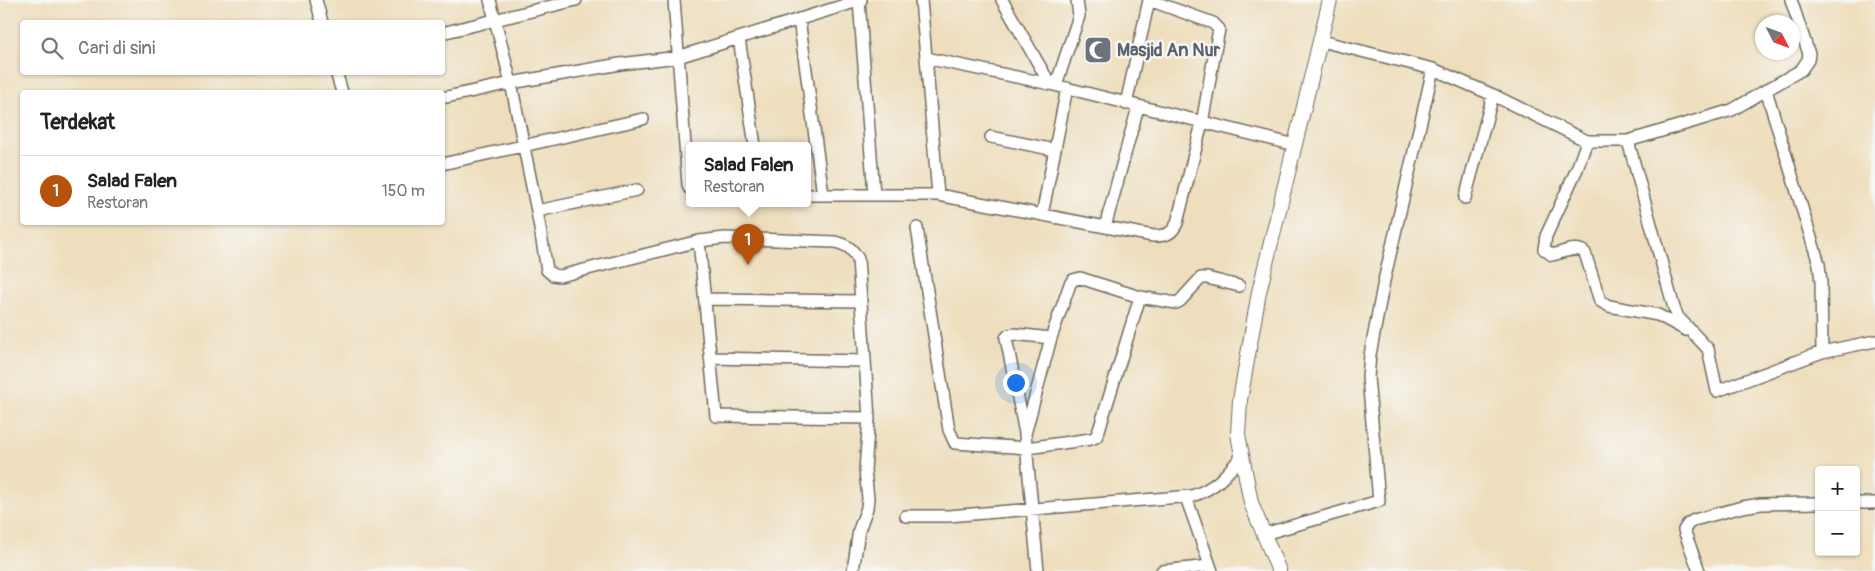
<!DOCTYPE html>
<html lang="id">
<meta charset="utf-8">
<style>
body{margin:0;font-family:Pangolin,sans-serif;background:#f6f6f6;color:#222}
.controls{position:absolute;right:15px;bottom:15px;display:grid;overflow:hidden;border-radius:5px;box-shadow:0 1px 4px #0004}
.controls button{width:45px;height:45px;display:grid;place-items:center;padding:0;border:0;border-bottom:1px solid #e0e0e0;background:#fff;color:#222;font:25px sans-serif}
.compass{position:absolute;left:1755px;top:15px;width:45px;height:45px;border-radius:50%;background:#fff;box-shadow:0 1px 4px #0004;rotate:132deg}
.you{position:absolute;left:1015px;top:382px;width:18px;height:18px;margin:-12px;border:4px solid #fff;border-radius:50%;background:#1a73e8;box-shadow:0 0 0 8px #1a73e833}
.badge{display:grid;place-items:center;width:32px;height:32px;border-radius:50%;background:#b45309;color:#fff;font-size:16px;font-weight:700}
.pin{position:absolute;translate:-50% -41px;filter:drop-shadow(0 1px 2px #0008)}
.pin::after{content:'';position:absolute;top:26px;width:18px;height:15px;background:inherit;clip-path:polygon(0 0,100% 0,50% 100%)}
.popup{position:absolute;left:686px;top:142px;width:125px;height:65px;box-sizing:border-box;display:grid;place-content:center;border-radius:5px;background:#fff;filter:drop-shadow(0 1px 4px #0005);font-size:16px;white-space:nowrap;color:#767676}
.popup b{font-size:19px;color:#222}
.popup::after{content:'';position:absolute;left:50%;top:100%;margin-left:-10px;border:10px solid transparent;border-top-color:#fff}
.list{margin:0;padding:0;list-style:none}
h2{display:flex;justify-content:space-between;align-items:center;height:65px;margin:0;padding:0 20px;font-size:21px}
h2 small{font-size:16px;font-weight:400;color:#767676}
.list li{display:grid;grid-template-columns:32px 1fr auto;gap:15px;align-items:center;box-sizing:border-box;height:70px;padding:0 20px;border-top:1px solid #e0e0e0}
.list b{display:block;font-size:19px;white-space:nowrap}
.list p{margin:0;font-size:16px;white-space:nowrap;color:#767676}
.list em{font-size:16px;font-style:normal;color:#767676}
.icon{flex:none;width:28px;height:28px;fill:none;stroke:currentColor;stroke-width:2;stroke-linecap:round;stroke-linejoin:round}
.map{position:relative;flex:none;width:1875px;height:571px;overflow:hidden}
.search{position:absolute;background:#fff;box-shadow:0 1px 4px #0004;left:20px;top:20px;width:425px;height:55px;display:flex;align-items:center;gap:12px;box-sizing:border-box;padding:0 18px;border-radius:5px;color:#767676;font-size:19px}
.panel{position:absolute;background:#fff;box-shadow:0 1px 4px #0004;left:20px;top:90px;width:425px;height:135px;border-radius:5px}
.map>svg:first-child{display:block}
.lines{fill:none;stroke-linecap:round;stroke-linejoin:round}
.minor-casing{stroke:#6f6a5e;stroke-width:14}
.tertiary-casing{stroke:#6f6a5e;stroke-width:16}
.minor{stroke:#fff;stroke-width:11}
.tertiary{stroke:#fff;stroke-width:14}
.labels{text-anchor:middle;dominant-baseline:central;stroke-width:5;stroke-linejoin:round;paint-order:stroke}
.worship-label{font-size:18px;font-weight:bold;fill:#5b616d;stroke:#f6f6f2;text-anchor:start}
</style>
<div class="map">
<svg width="1875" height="571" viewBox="0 0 1875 571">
<rect width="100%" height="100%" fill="#f6f6f2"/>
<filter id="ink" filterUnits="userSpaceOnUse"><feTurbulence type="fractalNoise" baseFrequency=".02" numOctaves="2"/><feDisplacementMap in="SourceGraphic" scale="10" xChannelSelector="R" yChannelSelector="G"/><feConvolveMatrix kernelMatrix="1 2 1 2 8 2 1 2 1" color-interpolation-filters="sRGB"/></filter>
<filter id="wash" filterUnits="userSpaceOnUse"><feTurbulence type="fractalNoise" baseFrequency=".0096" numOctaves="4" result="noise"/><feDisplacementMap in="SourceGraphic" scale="20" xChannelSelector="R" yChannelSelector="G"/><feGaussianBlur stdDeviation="1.12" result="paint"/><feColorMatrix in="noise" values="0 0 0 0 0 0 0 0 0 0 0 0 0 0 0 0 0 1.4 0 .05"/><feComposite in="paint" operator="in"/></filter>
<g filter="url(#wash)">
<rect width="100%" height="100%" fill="#eedebd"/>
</g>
<g filter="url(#ink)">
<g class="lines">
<defs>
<path id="minor" d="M316 0 322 22
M490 0 511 83 537 211 547 270 553 275 560 276 699 241 725 238 835 242C847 245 852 248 858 259L869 418 865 470 868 498 867 508 859 530 853 571
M674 0 688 185 689 188
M921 0 938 195
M1002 0 1050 84
M859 1 874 194
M799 19 823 195
M442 33 576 0
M739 38 755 146
M1321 41 1433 69 1493 95 1587 141H1628L1732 110 1801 70 1808 60 1809 54 1791 0
M926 58 1050 84 1295 145
M336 72 342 92
M1056 85 1079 16 1077 0
M1766 90 1819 264 1821 282 1822 352
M442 98 511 83 620 64 678 57 861 0
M1126 104 1149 0
M991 137 1055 150
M1587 141 1577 169 1546 236 1544 249 1552 255C1562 253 1577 245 1585 253L1600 301 1609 306 1658 315 1686 330
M1628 141 1674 308 1678 317 1708 349 1717 391 1822 352 1875 341
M442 164 643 119
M807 195H938L1153 236C1166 236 1172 234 1177 223L1202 123 1219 29 1213 23 1149 0
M1465 198 1493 95
M537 211 637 190
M1042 215 1067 88
M1105 227 1138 107
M917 228 949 430 955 443 1027 448 1091 439 1096 437 1099 430 1140 297
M699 241 716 416 869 418
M705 299 861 301
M710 358 865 361
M1025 433 1006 338 1009 335 1014 334 1051 338
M1186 497 1212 571
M1856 503H1875
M906 516H948L1192 496C1216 488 1226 475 1242 456
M1264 534 1379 501 1368 377 1370 355 1384 281 1433 69
M1038 571 1025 434 1051 338 1070 284 1073 280 1080 278 1140 297 1176 303 1180 301 1201 278H1207L1239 286
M1162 571 1210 566
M1699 571 1684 530 1688 524 1694 520 1742 507 1761 504 1819 503"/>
<path id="tertiary" d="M1279 571 1251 503 1238 434 1240 400 1259 292 1330 0"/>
</defs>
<use href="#minor" class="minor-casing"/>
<use href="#tertiary" class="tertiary-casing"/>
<use href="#minor" class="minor"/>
<use href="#tertiary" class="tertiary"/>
</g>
</g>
<defs>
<symbol id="mosque-square" viewBox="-11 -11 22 22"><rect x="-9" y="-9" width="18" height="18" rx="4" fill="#6b7280" stroke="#f6f6f2"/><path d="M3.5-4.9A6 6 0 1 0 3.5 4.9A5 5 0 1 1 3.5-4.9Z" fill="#fff"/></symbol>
</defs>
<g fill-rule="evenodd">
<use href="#mosque-square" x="1082" y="34" width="32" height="32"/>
</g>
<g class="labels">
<g class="worship-label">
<text x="1117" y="50">Masjid An Nur</text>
</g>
</g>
</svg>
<div class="controls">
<button>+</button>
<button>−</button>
</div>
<svg class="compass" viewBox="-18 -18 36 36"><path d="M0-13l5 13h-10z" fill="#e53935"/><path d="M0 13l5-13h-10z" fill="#767676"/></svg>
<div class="you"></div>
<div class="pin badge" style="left:748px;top:265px">1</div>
<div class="popup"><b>Salad Falen</b>Restoran</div>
<div class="search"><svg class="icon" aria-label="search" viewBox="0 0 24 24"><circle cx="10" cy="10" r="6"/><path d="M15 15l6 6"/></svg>Cari di sini</div>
<section class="panel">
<h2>Terdekat<small></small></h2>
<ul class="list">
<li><span class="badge">1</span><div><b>Salad Falen</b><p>Restoran</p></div><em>150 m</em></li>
</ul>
</section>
</div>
